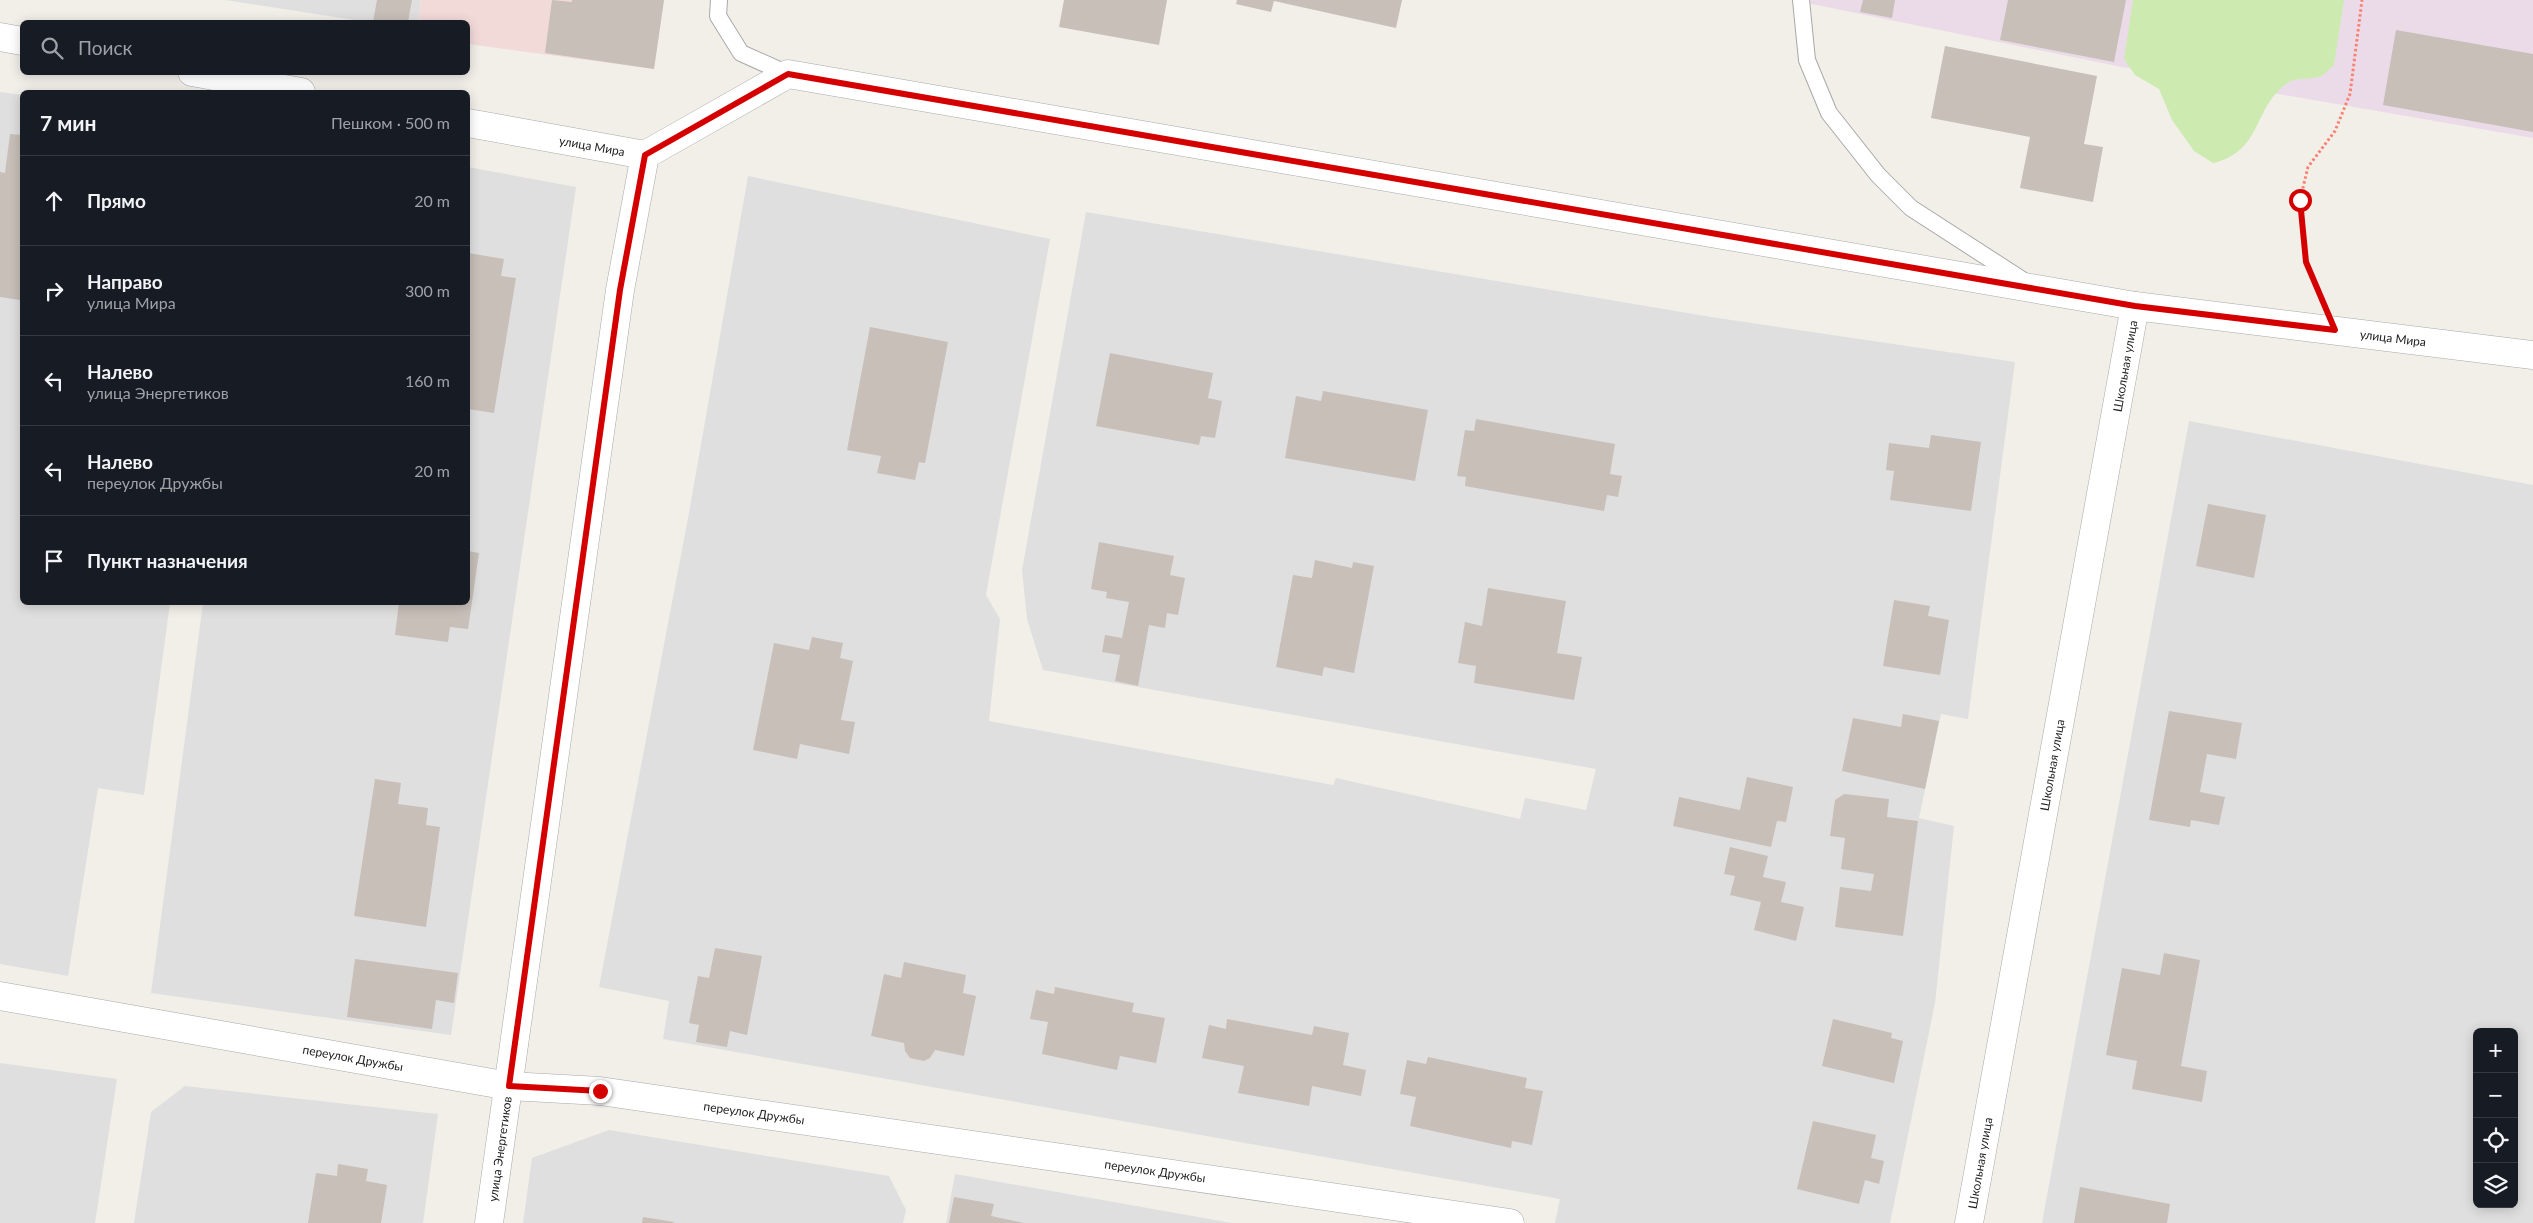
<!DOCTYPE html>
<html lang="ru">
<meta charset="utf-8">
<style>
body{margin:0;font-family:Lato,sans-serif;background:#20242c;color:#f1f3f6}
.controls{position:absolute;right:15px;bottom:15px;display:grid;overflow:hidden;border-radius:8px;box-shadow:0 2px 12px #0003}
.controls button{width:45px;height:45px;display:grid;place-items:center;padding:0;border:0;border-bottom:1px solid #363941;background:#171b24;color:#f1f3f6;font:25px sans-serif}
.stop{position:absolute;width:15px;height:15px;margin:-11px;border:4px solid #d40000;border-radius:50%;background:#fff}
.stop.end{background:#d40000;border-color:#fff;box-shadow:0 1px 5px #0008}
.list{margin:0;padding:0;list-style:none}
h2{display:flex;justify-content:space-between;align-items:center;height:65px;margin:0;padding:0 20px;font-size:21px}
h2 small{font-size:16px;font-weight:400;color:#9ea1a6}
.list li{display:grid;grid-template-columns:32px 1fr auto;gap:15px;align-items:center;box-sizing:border-box;height:90px;padding:0 20px;border-top:1px solid #363941}
.list b{display:block;font-size:19px;white-space:nowrap}
.list p{margin:0;font-size:16px;white-space:nowrap;color:#9ea1a6}
.list em{font-size:16px;font-style:normal;color:#9ea1a6}
.icon{flex:none;width:28px;height:28px;fill:none;stroke:currentColor;stroke-width:2;stroke-linecap:round;stroke-linejoin:round}
.map{position:relative;flex:none;width:2533px;height:1223px;overflow:hidden}
.search{position:absolute;background:#171b24;box-shadow:0 2px 12px #0003;left:20px;top:20px;width:450px;height:55px;display:flex;align-items:center;gap:12px;box-sizing:border-box;padding:0 18px;border-radius:8px;color:#9ea1a6;font-size:19px}
.panel{position:absolute;background:#171b24;box-shadow:0 2px 12px #0003;left:20px;top:90px;width:450px;height:515px;border-radius:8px}
.map>svg:first-child{display:block}
.residential{fill:#e0dfdf;fill-rule:evenodd}
.commercial{fill:#f2dad9}
.industrial{fill:#ebdbe8}
.grass{fill:#cdebb0}
.building{fill:#c7bfb8}
.lines{fill:none;stroke-linecap:round;stroke-linejoin:round}
.service-casing{stroke:#a9a9a9;stroke-width:18}
.minor-casing{stroke:#a9a9a9;stroke-width:29}
.tertiary-casing{stroke:#a9a9a9;stroke-width:29}
.path{stroke:#fa8072;stroke-width:3;stroke-dasharray:2.5 2.5;stroke-linecap:butt}
.service{stroke:#fff;stroke-width:16}
.minor{stroke:#fff;stroke-width:28}
.tertiary{stroke:#fff;stroke-width:28}
.route{stroke:#d40000;stroke-width:6}
.labels{text-anchor:middle;dominant-baseline:central;stroke-width:4;stroke-linejoin:round;paint-order:stroke}
.street-label{font-size:12px;fill:#222;stroke:#fff}
</style>
<div class="map">
<svg width="2533" height="1223" viewBox="0 0 2533 1223">
<rect width="100%" height="100%" fill="#f2efe9"/>
<path class="residential" d="M225 0H421L418 22H368Z
M0 92 22 95V602L170 603 144 795 98 788 68 976 0 964Z
M468 167 576 187 451 1035 151 993 203 603 468 602Z
M748 176 1050 239 986 595 1000 619 989 721 1333 785 1336 778 1520 819 1525 798 1586 810 1596 769 1043 670 1027 619 1022 570 1086 212 1711 317 2015 362 1968 719 1941 714 1919 818 1954 826 1935 1003 1890 1223H1555L1560 1199 663 1039 669 1001 599 987 689 513Z
M2189 421 2533 485V1223H2042ZM2477 1032H2514V1204H2477Z
M0 1063 117 1079 95 1223H0Z
M185 1086 438 1114 423 1223H134L151 1112Z
M609 1130 889 1176 906 1210 903 1223H523L532 1158Z
M955 1174 1232 1223H946Z"/>
<path class="commercial" d="M421 0H664L654 69 468 44V22H418Z"/>
<path class="industrial" d="M1792 0H2533V138L2122 67Z"/>
<path class="grass" d="M2133 0H2344L2334 65C2330 69 2324 75 2319 77 2310 80 2297 77 2289 82 2252 106 2264 151 2213 163L2194 151 2172 120 2159 89 2135 75 2124 59Z"/>
<path class="building" d="M377 0H412L408 22H373Z
M552 0 572 2V0H664L654 69 545 53Z
M1064 0H1167L1159 45 1059 27Z
M1237 0H1402L1396 28 1274 1 1271 12 1236 4Z
M1863 0H1895L1892 18 1860 12Z
M2008 0H2126L2114 62 2000 40Z
M2396 30 2533 54V132L2383 105Z
M1945 46 2097 76 2084 144 2103 147 2093 202 2020 188 2030 137 1931 118Z
M10 134 22 135V281L20 300 0 297V172L5 173Z
M468 253 504 259 501 276 516 278 494 413 468 409Z
M870 327 948 342 925 463 919 462 915 480 877 473 881 456 847 450Z
M1110 353 1213 373 1208 398 1222 401 1215 438 1201 436 1199 445 1096 426Z
M1323 391 1428 410 1415 481 1285 458 1296 396 1321 401Z
M1476 419 1615 444 1610 474 1622 476 1618 497 1607 495 1604 511 1465 486 1466 477 1457 476 1465 430 1474 431Z
M1931 435 1981 442 1971 511 1890 500 1894 471 1886 470 1889 443 1929 448Z
M2208 504 2266 515 2254 578 2196 566Z
M1099 542 1174 556 1170 575 1185 578 1178 615 1167 613 1165 628 1149 625 1138 686 1115 681 1120 655 1102 652 1105 635 1122 638 1129 602 1106 598 1107 592 1091 589Z
M468 551 479 553 468 629 450 627 448 642 395 635 399 602H468Z
M1315 560 1352 568 1353 562 1374 566 1354 673 1324 667 1322 676 1276 667 1293 575 1312 578Z
M1488 588 1566 601 1557 653 1582 657 1574 700 1474 683 1476 666 1458 663 1465 622 1482 626Z
M1894 600 1930 606 1928 616 1949 620 1940 675 1883 666Z
M812 637 843 643 840 658 853 661 841 720 855 722 849 754 800 744 797 759 753 750 774 643 809 650Z
M2169 711 2242 723 2236 759 2207 754 2200 792 2225 797 2219 825 2191 820 2190 827 2149 820Z
M1903 714 1939 721 1925 789 1842 771 1853 718 1901 727Z
M1747 777 1793 787 1786 822 1777 821 1771 847 1673 826 1679 797 1740 810Z
M375 779 401 783 398 804 428 808 426 825 440 827 426 927 354 916Z
M1844 794 1889 799 1887 817 1918 821 1903 936 1835 927 1840 887 1871 891 1874 874 1841 869 1845 838 1830 836 1835 800Z
M1730 847 1768 856 1763 877 1786 882 1781 902 1804 907 1796 941 1754 930 1761 902 1730 895 1735 876 1724 874Z
M715 948 762 956 747 1035 730 1031 727 1047 696 1042 699 1025 689 1023 698 976 709 978Z
M2164 953 2200 960 2181 1066 2207 1071 2202 1102 2132 1089 2137 1061 2106 1055 2122 968 2160 975Z
M355 959 458 973 454 1003 436 1000 432 1029 347 1017Z
M904 962 966 975 963 993 976 996 964 1056 935 1050 930 1058 924 1061 910 1058 905 1051 904 1043 871 1036 884 974 901 978Z
M1055 987 1134 1003 1132 1012 1165 1018 1156 1063 1120 1056 1117 1070 1042 1054 1048 1022 1030 1019 1036 990 1054 994Z
M1227 1019 1312 1035 1314 1026 1349 1033 1343 1065 1366 1070 1361 1096 1312 1086 1309 1106 1238 1093 1244 1066 1202 1058 1209 1025 1226 1029Z
M1833 1019 1892 1033 1891 1038 1903 1041 1894 1083 1822 1066Z
M1428 1057 1527 1078 1525 1088 1543 1091 1532 1145 1512 1141 1511 1148 1410 1126 1416 1097 1400 1094 1407 1060 1426 1064Z
M1813 1121 1876 1135 1871 1158 1884 1161 1879 1184 1865 1180 1859 1204 1797 1189Z
M338 1164 368 1169 366 1181 387 1185 381 1223H308L316 1173 337 1176Z
M2080 1187 2170 1204 2167 1223H2074Z
M954 1197 994 1204 991 1216 1024 1223H949Z
M643 1217 674 1222V1223H642Z"/>
<g class="lines">
<defs>
<path id="service" d="M719 0 718 16 741 53 788 74
M1801 0 1807 60 1829 113 1878 175 1911 208 2024 281"/>
<path id="minor" d="M0 37 22 41
M192 72 301 92
M468 123 645 155
M0 996 509 1086 600 1091 1510 1223
M1969 1223 2135 306"/>
<path id="tertiary" d="M489 1223 620 290 645 155 788 74 2135 306 2533 355"/>
</defs>
<use href="#service" class="service-casing"/>
<use href="#minor" class="minor-casing"/>
<use href="#tertiary" class="tertiary-casing"/>
<path class="path" d="M2320 295 2306 262 2300 200 2308 167 2335 131 2350 94 2362 0"/>
<use href="#service" class="service"/>
<use href="#minor" class="minor"/>
<use href="#tertiary" class="tertiary"/>
</g>
<g class="lines">
<path class="route" d="M600 1091 509 1086 620 290 645 155 788 74 2135 306 2335 330 2306 262 2300 200"/>
</g>
<g class="labels">
<g class="street-label">
<text transform="translate(592 146) rotate(10)">улица Мира</text>
<text transform="translate(2393 338) rotate(7)">улица Мира</text>
<text transform="translate(2125 366) rotate(-80)">Школьная улица</text>
<text transform="translate(2052 765) rotate(-80)">Школьная улица</text>
<text transform="translate(353 1058) rotate(10)">переулок Дружбы</text>
<text transform="translate(754 1113) rotate(8)">переулок Дружбы</text>
<text transform="translate(500 1149) rotate(-82)">улица Энергетиков</text>
<text transform="translate(1980 1163) rotate(-80)">Школьная улица</text>
<text transform="translate(1155 1171) rotate(8)">переулок Дружбы</text>
</g>
</g>
</svg>
<div class="controls">
<button>+</button>
<button>−</button>
<button><svg class="icon" aria-label="locate" viewBox="0 0 24 24"><circle cx="12" cy="12" r="6"/><path d="M12 2v4M12 18v4M2 12h4M18 12h4"/></svg></button>
<button><svg class="icon" aria-label="layers" viewBox="0 0 24 24"><path d="M12 4l9 5-9 5-9-5zM3 14l9 5 9-5"/></svg></button>
</div>
<div class="stop" style="left:2300px;top:200px"></div>
<div class="stop end" style="left:600px;top:1091px"></div>
<div class="search"><svg class="icon" aria-label="search" viewBox="0 0 24 24"><circle cx="10" cy="10" r="6"/><path d="M15 15l6 6"/></svg>Поиск</div>
<section class="panel">
<h2>7 мин<small>Пешком · 500 m</small></h2>
<ul class="list">
<li><svg class="icon" aria-label="ahead" viewBox="0 0 24 24"><path d="M12 20V5M6 11l6-6 6 6"/></svg><div><b>Прямо</b></div><em>20 m</em></li>
<li><svg class="icon" aria-label="right" viewBox="0 0 24 24"><path d="M7 20v-9h11M14 6l5 5-5 5"/></svg><div><b>Направо</b><p>улица Мира</p></div><em>300 m</em></li>
<li><svg class="icon" aria-label="left" viewBox="0 0 24 24"><path d="M17 20v-9H6M10 6l-5 5 5 5"/></svg><div><b>Налево</b><p>улица Энергетиков</p></div><em>160 m</em></li>
<li><svg class="icon" aria-label="left" viewBox="0 0 24 24"><path d="M17 20v-9H6M10 6l-5 5 5 5"/></svg><div><b>Налево</b><p>переулок Дружбы</p></div><em>20 m</em></li>
<li><svg class="icon" aria-label="arrive" viewBox="0 0 24 24"><path d="M6 21V4h12l-3 4 3 4H6"/></svg><div><b>Пункт назначения</b></div></li>
</ul>
</section>
</div>
